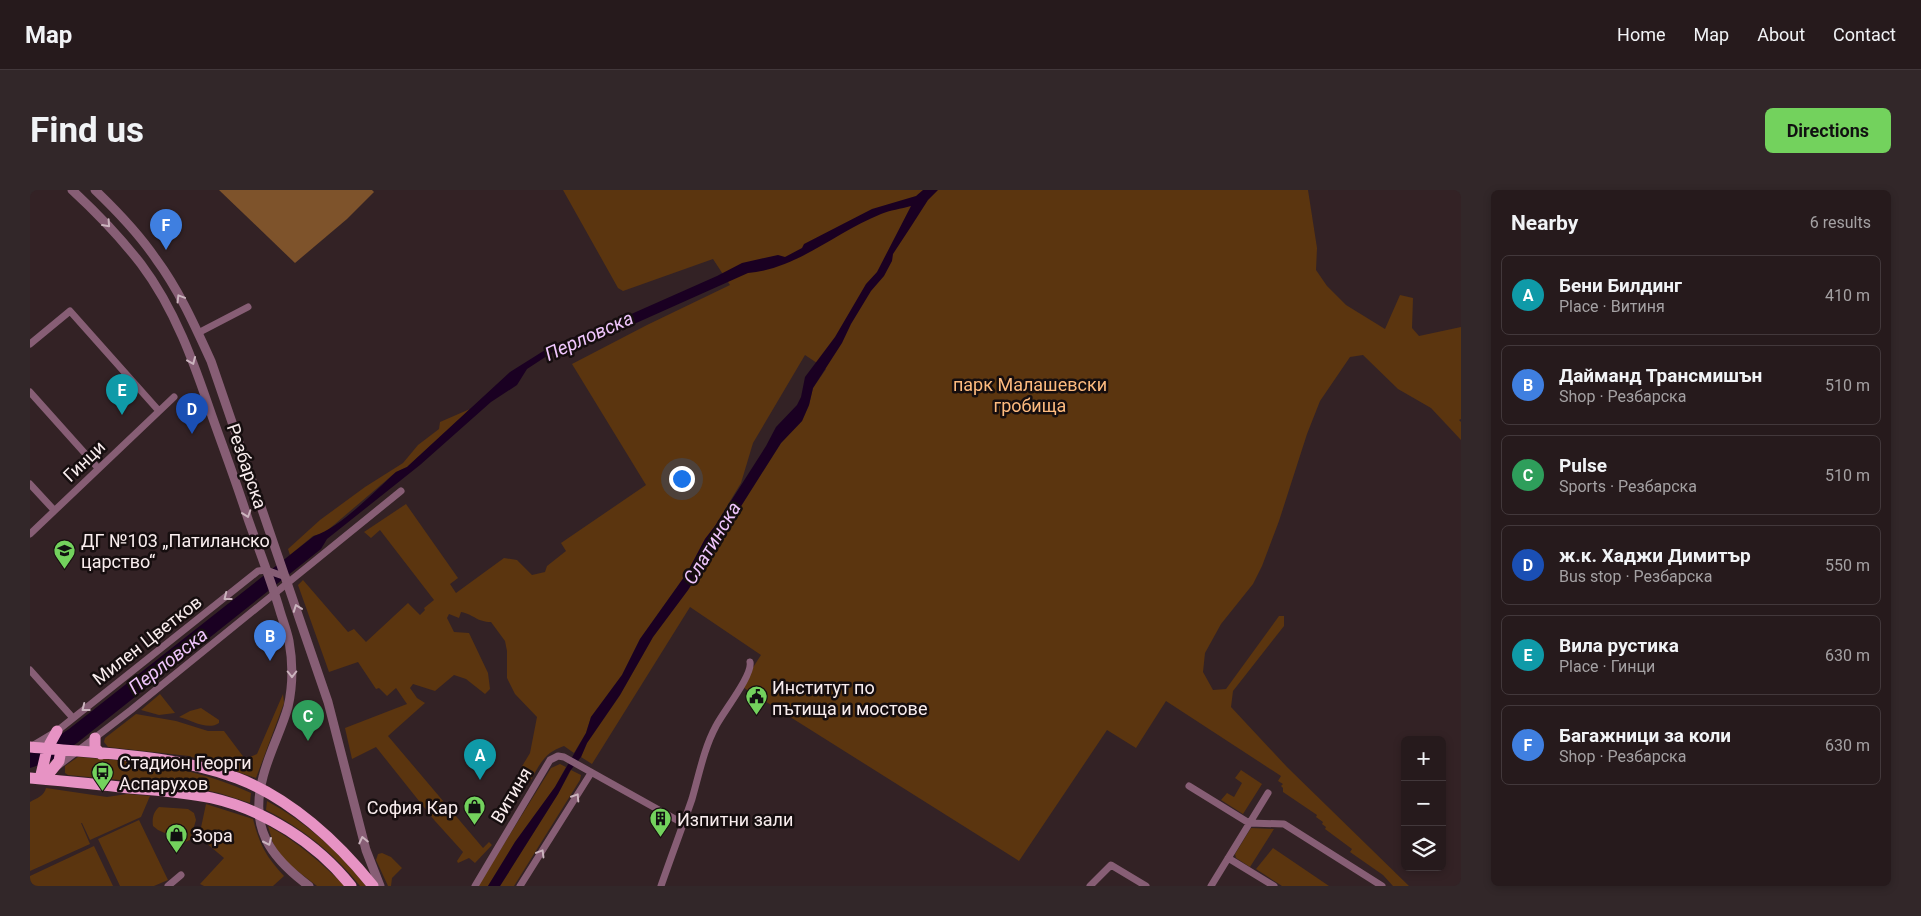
<!DOCTYPE html>
<meta charset="utf-8">
<style>
body{margin:0;font-family:Roboto,sans-serif;background:#322729;color:#f1f3f6}
.controls{position:absolute;right:15px;bottom:15px;display:grid;overflow:hidden;border-radius:8px;box-shadow:0 2px 8px #0003}
.controls button{width:45px;height:45px;display:grid;place-items:center;padding:0;border:0;border-bottom:1px solid #42383b;background:#261a1c;color:#f1f3f6;font:25px sans-serif}
.you{position:absolute;left:651px;top:288px;width:18px;height:18px;margin:-12px;border:4px solid #fff;border-radius:50%;background:#1a73e8;box-shadow:0 0 0 8px #1a73e833}
.badge{display:grid;place-items:center;width:32px;height:32px;border-radius:50%;background:#73d25d;color:#fff;font-size:16px;font-weight:700}
.pin{position:absolute;translate:-50% -41px;filter:drop-shadow(0 1px 2px #0008)}
.pin::after{content:'';position:absolute;top:26px;width:18px;height:15px;background:inherit;clip-path:polygon(0 0,100% 0,50% 100%)}
.list{margin:0;padding:0;list-style:none}
h2{display:flex;justify-content:space-between;align-items:center;height:65px;margin:0;padding:0 20px;font-size:21px}
h2 small{font-size:16px;font-weight:400;color:#a4a1a3}
.list li{display:grid;grid-template-columns:32px 1fr auto;gap:15px;align-items:center;box-sizing:border-box;height:80px;margin:0 10px 10px;padding:0 10px;border:1px solid #42383b;border-radius:8px}
.list b{display:block;font-size:19px;white-space:nowrap}
.list p{margin:0;font-size:16px;white-space:nowrap;color:#a4a1a3}
.list em{font-size:16px;font-style:normal;color:#a4a1a3}
.icon{flex:none;width:28px;height:28px;fill:none;stroke:currentColor;stroke-width:2;stroke-linecap:round;stroke-linejoin:round}
.map{position:relative;flex:none;width:1431px;height:696px;overflow:hidden;border-radius:8px}
header{display:flex;align-items:center;gap:30px;box-sizing:border-box;height:70px;padding:0 25px;background:#261a1c;border-bottom:1px solid #42383b}
header strong{font-size:24px}
nav{display:flex;gap:28px;margin-inline-start:auto;font-size:18px}
.intro{display:flex;align-items:center;justify-content:space-between;box-sizing:border-box;height:120px;padding:0 30px}
h1{margin:0;font-size:35px}
.button{padding:12px 22px;border-radius:8px;background:#73d25d;color:#111;font-size:18px;font-weight:700}
main{display:flex;gap:30px;padding:0 30px}
aside{flex:1;background:#261a1c;border-radius:8px;box-shadow:0 2px 8px #0003}
.map>svg:first-child{display:block}
.green{fill:#5b350f}
.forest{fill:#7e532b}
.water{fill:#1a0022}
.lines{fill:none;stroke-linecap:round;stroke-linejoin:round}
.minor{stroke:#875e75;stroke-width:7}
.tertiary{stroke:#875e75;stroke-width:9}
.primary{stroke:#e793c4;stroke-width:11}
.oneway{stroke:#cbb4be}
.labels{text-anchor:middle;dominant-baseline:central;stroke-width:5;stroke-linejoin:round;paint-order:stroke}
.park-label{font-size:18px;fill:#febb7f;stroke:#160e0f}
.street-label{font-size:18px;fill:#f9edee;stroke:#160e0f}
.poi-label{font-size:18px;fill:#f9edee;stroke:#160e0f;text-anchor:start}
.water-label{font-size:19px;font-style:italic;fill:#f0c6fd;stroke:#160e0f}
</style>
<header>
<strong>Map</strong>
<nav><a>Home</a><a>Map</a><a>About</a><a>Contact</a></nav>
</header>
<div class="intro"><h1>Find us</h1><a class="button">Directions</a></div>
<main>
<div class="map">
<svg width="1431" height="696" viewBox="0 0 1431 696">
<rect width="100%" height="100%" fill="#332225"/>
<path class="green" d="M533 0H1278L1287 58 1286 80 1297 96 1316 115 1355 139 1370 105 1383 108 1382 138 1389 146 1431 137V229L1429 230 1431 232V250L1401 218 1368 199 1333 165 1320 167 1290 211 1277 244 1249 331 1232 376 1223 394 1191 434 1175 463 1173 482 1183 500 1196 499 1249 426H1254V436L1203 501 1201 517 1257 577 1379 696H1363L1353 685 1320 662 1322 659 1295 639 1296 637 1292 634 1293 632 1286 627 1287 625 1253 602V598L1251 596 1253 594 1248 591 1251 586 1136 511 1106 558 1077 540 989 671 711 496 731 465 660 417 562 574 551 567 557 553 590 505 623 447 658 400 751 253 772 231 779 215 783 198 796 179 775 165 723 253 711 293 685 336 675 349 657 383 610 449 592 485 561 527 556 543 544 563 534 556C513 563 510 575 499 593L492 584 491 578 500 563 507 527 485 504 477 488V461L475 451 461 432C447 432 445 425 431 422L429 428 419 424 417 428 424 442 439 443 458 483 460 499 455 504 436 489 424 485 405 501 383 494 380 498 387 508 395 513 358 546 453 658 459 652 462 655 445 673 439 668 428 673 427 671 433 662 405 631 346 557 322 569 315 538 377 514 366 498 357 506 349 498 346 499 328 472 299 482 268 395 273 390 318 442 324 439 336 452 378 413 390 425 395 420 394 418 404 410 350 340 341 348 334 342 376 314 428 388 420 394 426 403 474 368 487 370 502 385 515 382 517 376 536 361 531 353 616 295 542 174 617 135 700 95 683 69 593 101 588 98Z
M440 219 377 277 366 282 305 334 294 343 283 346 260 365 258 359 290 330 335 297 373 273 388 255 409 239 410 232Z
M130 504 145 523 129 525 111 520Z
M253 504 254 513 226 588 159 566 78 557 74 552 75 548 106 524 146 531 178 541H194L215 569 227 564Z
M171 518 189 530V533C178 541 161 530 149 527L160 521Z
M48 567C110 572 163 576 221 603L220 613 189 603 161 597 38 585 35 583V576Z
M530 574 536 577 525 597 485 652 458 696H448L521 578Z
M541 580 551 585 550 590 484 696H470L528 604Z
M1211 580 1232 594 1213 624 1191 610 1197 603 1204 607 1212 593 1205 588Z
M16 598 77 607 97 604 120 606 111 627 60 650 52 633H51L60 654 0 681V612C7 608 14 606 16 598Z
M237 611C276 632 308 661 336 696H330C305 664 272 638 236 620Z
M176 614 223 629C230 656 236 666 254 686L243 696H174L170 694 194 668 169 647Z
M129 617 158 619 164 623 166 630 160 650 155 652 128 640 123 636C122 629 123 622 129 617Z
M109 630 138 690 124 696H90L68 649Z
M238 636C267 651 291 673 315 696H287L266 680 251 667 243 653Z
M1221 638 1244 639 1220 677 1206 668 1205 664Z
M64 656 83 696H0V686Z
M1243 658 1299 696H1252L1226 679Z
M352 663 361 667 372 678 362 688 361 696H358L346 670 348 664Z"/>
<path class="forest" d="M189 0H342L344 2 317 29 265 73Z"/>
<path class="water" d="M893 0H908L898 10 882 35 863 64 862 71 854 86 841 101 821 134 812 153 783 198 779 215 772 231 751 253 658 400 623 447 590 505 557 553 551 567 540 581 528 604 470 696H458L485 652 525 597 556 543 561 527 592 485 610 449 657 383 675 349 685 336 736 256 746 237 767 215 771 207 775 187 805 147 836 94 847 82 881 16C871 19 860 20 851 24 806 42 767 79 718 83L604 134 523 162 497 179 487 195 461 212 390 275 297 349 291 359 47 553 19 572 0 578V562L7 560 39 539 284 346C311 337 344 302 366 282L377 277 480 182 523 155 581 133 687 86 712 73 748 65 755 67 772 58 774 54 842 19 886 6Z"/>
<g class="lines">
<path class="minor" d="M168 143 218 117
M0 154 40 121 129 221
M0 202 68 278
M0 294 24 320
M0 344 144 207
M0 480 43 528
M2 556 27 541 228 381 236 380 256 387
M28 576 101 520 371 301
M1159 596 1219 633 1254 634 1352 696
M1198 668 1244 696
M138 696 151 685
M445 696 520 570 528 566 534 567 654 634
M490 696 561 583
M631 696C641 667 652 638 662 609 669 585 674 558 686 536 693 522 723 485 720 472
M1060 696 1081 675 1116 696
M1181 696 1238 603"/>
<path class="tertiary" d="M42 0C67 23 90 47 111 74 145 119 164 173 182 226 194 260 207 294 218 329 229 360 241 390 250 421 253 431 257 441 259 451 263 473 263 495 258 517 251 541 239 563 233 587 219 638 240 667 279 696
M65 0C87 21 109 44 126 69 149 100 165 136 181 171L298 512 336 660 350 696"/>
<path class="primary" d="M65 548V558L71 564
M0 557C69 564 142 564 207 588 260 608 308 652 343 696
M21 581 29 571 31 560
M0 588C33 591 66 594 99 598 126 600 155 602 182 608 235 620 287 653 321 696
M10 589 17 559 27 541"/>
</g>
<defs><path id="oneway-chevron" d="M-2-3.5L2.5 0L-2 3.5" fill="none" stroke-width="1.6" stroke-linecap="round" stroke-linejoin="round" transform="scale(1.25)"/></defs>
<g class="oneway">
<use href="#oneway-chevron" transform="translate(77 34) rotate(48)"/>
<use href="#oneway-chevron" transform="translate(150 108) rotate(-121)"/>
<use href="#oneway-chevron" transform="translate(162 171) rotate(67)"/>
<use href="#oneway-chevron" transform="translate(217 324) rotate(71)"/>
<use href="#oneway-chevron" transform="translate(197 407) rotate(142)"/>
<use href="#oneway-chevron" transform="translate(267 418) rotate(-110)"/>
<use href="#oneway-chevron" transform="translate(262 484) rotate(90)"/>
<use href="#oneway-chevron" transform="translate(55 518) rotate(142)"/>
<use href="#oneway-chevron" transform="translate(546 607) rotate(-57)"/>
<use href="#oneway-chevron" transform="translate(333 650) rotate(-103)"/>
<use href="#oneway-chevron" transform="translate(238 652) rotate(66)"/>
<use href="#oneway-chevron" transform="translate(511 663) rotate(-59)"/>
</g>
<defs>
<symbol id="school-pin" viewBox="-11 -11 22 30"><path d="M0 17L-7.5 6A9.5 9.5 0 1 1 7.5 6Z" fill="#73d25d" stroke="#160e0f"/><path d="M0-5L7-2L0 1L-7-2ZM-4 1L0 2.5L4 1V4Q0 6-4 4Z" fill="#111"/></symbol>
<symbol id="civic-pin" viewBox="-11 -11 22 30"><path d="M0 17L-7.5 6A9.5 9.5 0 1 1 7.5 6Z" fill="#73d25d" stroke="#160e0f"/><path d="M-.6-6.5H3V-4.5H.6V-3L4-1V1h2V6H-6V1h2V-1L-.6-3ZM-1.2 2.5V6h2.4V2.5Z" fill="#111"/></symbol>
<symbol id="bus-pin" viewBox="-11 -11 22 30"><path d="M0 17L-7.5 6A9.5 9.5 0 1 1 7.5 6Z" fill="#73d25d" stroke="#160e0f"/><path d="M-5-6H5V4H4V6H2V4H-2V6H-4V4H-5ZM-3.5-4V0h7V-4ZM-3.5 1.2v1.5H-2V1.2ZM2 1.2v1.5H3.5V1.2Z" fill="#111"/></symbol>
<symbol id="shop-pin" viewBox="-11 -11 22 30"><path d="M0 17L-7.5 6A9.5 9.5 0 1 1 7.5 6Z" fill="#73d25d" stroke="#160e0f"/><path d="M-5-2.5h2.3a2.7 3.5 0 0 1 5.4 0H5L5.5 6h-11ZM-1.5-2.5h3a1.5 2.3 0 0 0-3 0Z" fill="#111"/></symbol>
<symbol id="building-pin" viewBox="-11 -11 22 30"><path d="M0 17L-7.5 6A9.5 9.5 0 1 1 7.5 6Z" fill="#73d25d" stroke="#160e0f"/><path d="M-4-6H4V6H1V3H-1V6H-4ZM-2.5-4.3h1.7v1.8h-1.7ZM.8-4.3h1.7v1.8H.8ZM-2.5-1h1.7V.8h-1.7ZM.8-1h1.7V.8H.8Z" fill="#111"/></symbol>
</defs>
<g fill-rule="evenodd">
<use href="#school-pin" x="22" y="348" width="25" height="34"/>
<use href="#civic-pin" x="714" y="494" width="25" height="34"/>
<use href="#bus-pin" x="60" y="570" width="25" height="34"/>
<use href="#shop-pin" x="432" y="604" width="25" height="34"/>
<use href="#building-pin" x="618" y="616" width="25" height="34"/>
<use href="#shop-pin" x="134" y="632" width="25" height="34"/>
</g>
<g class="labels">
<g class="park-label">
<text x="1000" y="194">парк Малашевски<tspan x="1000" dy="21">гробища</tspan></text>
</g>
<g class="street-label">
<text transform="translate(54 271) rotate(-44)">Гинци</text>
<text transform="translate(217 276) rotate(71)">Резбарска</text>
<text transform="translate(117 450) rotate(-38)">Милен Цветков</text>
<text transform="translate(481 605) rotate(-59)">Витиня</text>
</g>
<g class="poi-label">
<text x="51" y="350">ДГ №103 „Патиланско<tspan x="51" dy="21">царство“</tspan></text>
<text x="742" y="497">Институт по<tspan x="742" dy="21">пътища и мостове</tspan></text>
<text x="89" y="572">Стадион Георги<tspan x="89" dy="21">Аспарухов</tspan></text>
<text x="428" y="617" text-anchor="end">София Кар</text>
<text x="647" y="629">Изпитни зали</text>
<text x="162" y="645">Зора</text>
</g>
<g class="water-label">
<text transform="translate(559 146) rotate(-24)">Перловска</text>
<text transform="translate(682 353) rotate(-59)">Слатинска</text>
<text transform="translate(138 471) rotate(-38)">Перловска</text>
</g>
</g>
</svg>
<div class="controls">
<button>+</button>
<button>−</button>
<button><svg class="icon" aria-label="layers" viewBox="0 0 24 24"><path d="M12 4l9 5-9 5-9-5zM3 14l9 5 9-5"/></svg></button>
</div>
<div class="you"></div>
<div class="pin badge" style="left:450px;top:590px;background:#0f9aa8">A</div>
<div class="pin badge" style="left:240px;top:471px;background:#3f7fe0">B</div>
<div class="pin badge" style="left:278px;top:551px;background:#2e9e5b">C</div>
<div class="pin badge" style="left:162px;top:244px;background:#1a4fb4">D</div>
<div class="pin badge" style="left:92px;top:225px;background:#0f9aa8">E</div>
<div class="pin badge" style="left:136px;top:60px;background:#3f7fe0">F</div>
</div>
<aside>
<h2>Nearby<small>6 results</small></h2>
<ul class="list">
<li><span class="badge" style="background:#0f9aa8">A</span><div><b>Бени Билдинг</b><p>Place · Витиня</p></div><em>410 m</em></li>
<li><span class="badge" style="background:#3f7fe0">B</span><div><b>Дайманд Трансмишън</b><p>Shop · Резбарска</p></div><em>510 m</em></li>
<li><span class="badge" style="background:#2e9e5b">C</span><div><b>Pulse</b><p>Sports · Резбарска</p></div><em>510 m</em></li>
<li><span class="badge" style="background:#1a4fb4">D</span><div><b>ж.к. Хаджи Димитър</b><p>Bus stop · Резбарска</p></div><em>550 m</em></li>
<li><span class="badge" style="background:#0f9aa8">E</span><div><b>Вила рустика</b><p>Place · Гинци</p></div><em>630 m</em></li>
<li><span class="badge" style="background:#3f7fe0">F</span><div><b>Багажници за коли</b><p>Shop · Резбарска</p></div><em>630 m</em></li>
</ul>
</aside>
</main>
